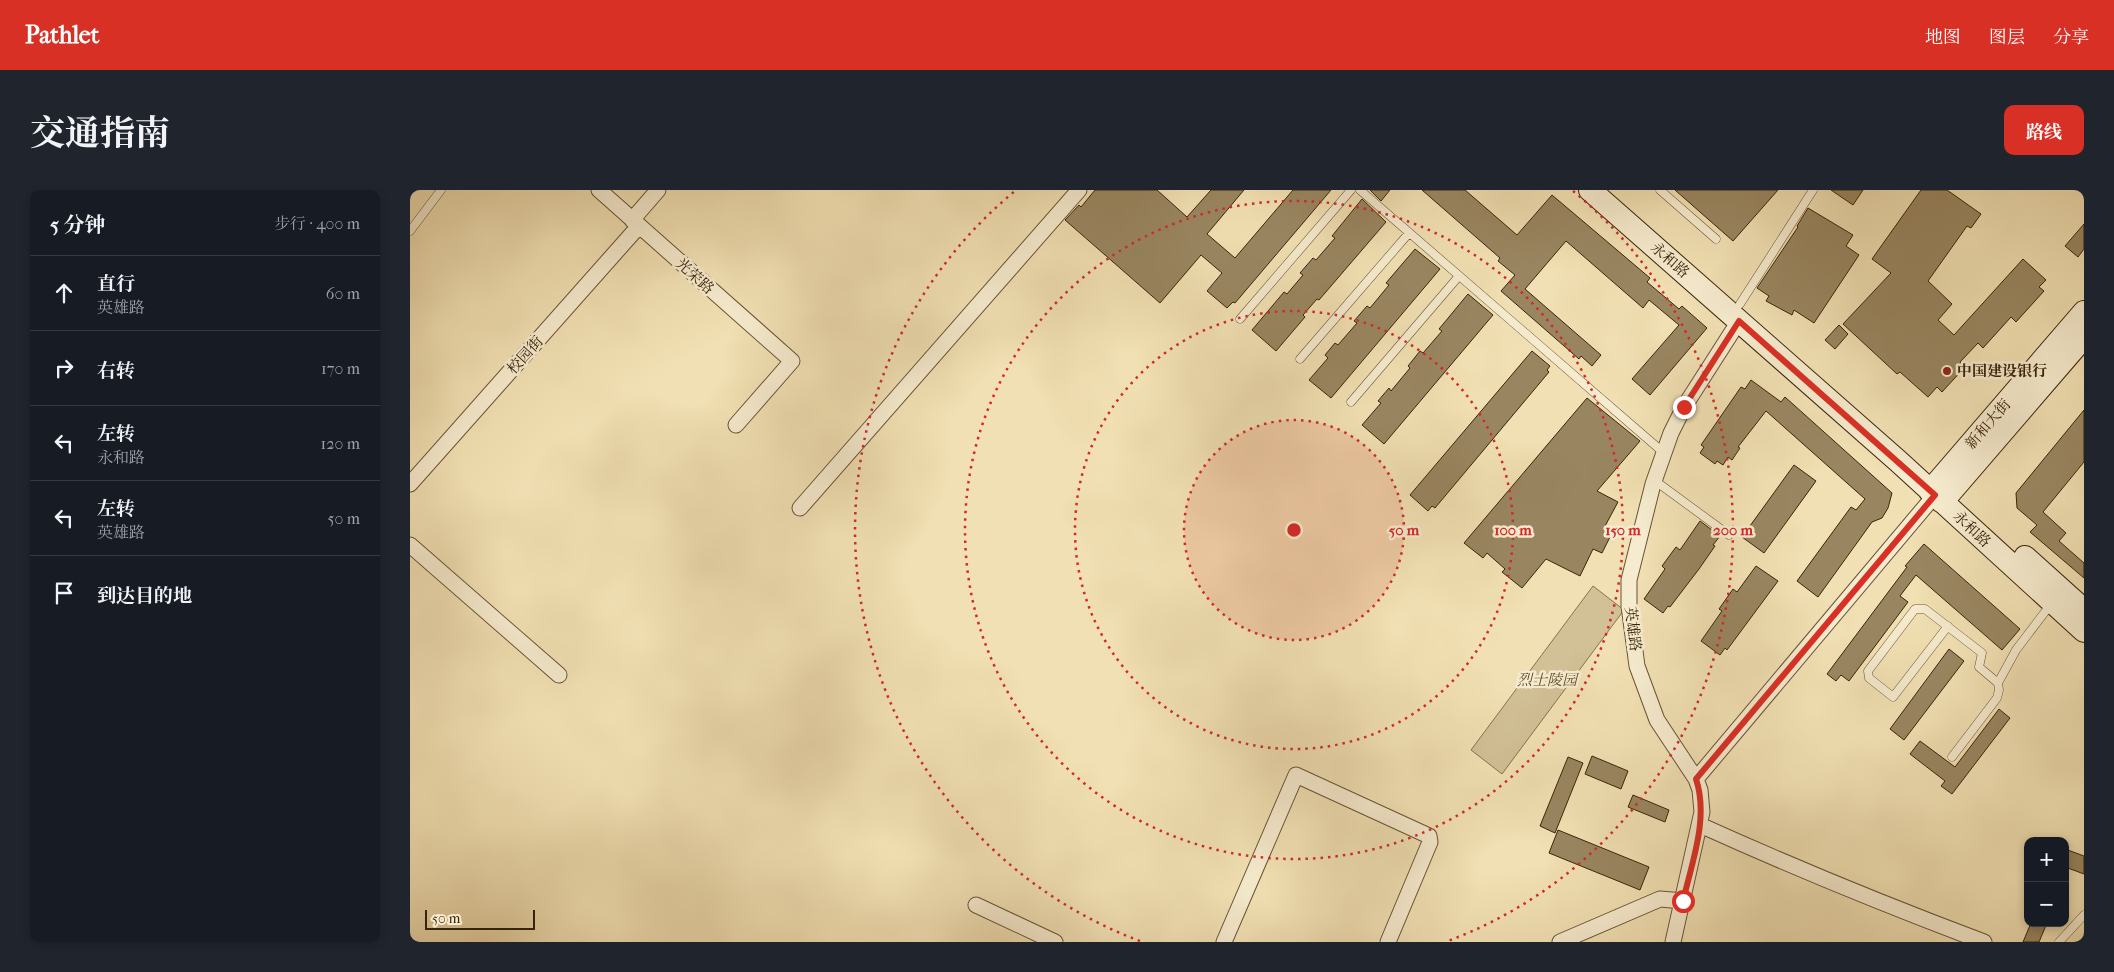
<!DOCTYPE html>
<html lang="zh">
<meta charset="utf-8">
<style>
body{margin:0;font-family:"IM FELL French Canon","Noto Serif SC",serif;background:#20242c;color:#f1f3f6}
.controls{position:absolute;right:15px;bottom:15px;display:grid;overflow:hidden;border-radius:10px;box-shadow:0 2px 8px #0003}
.controls button{width:45px;height:45px;display:grid;place-items:center;padding:0;border:0;border-bottom:1px solid #363941;background:#171b24;color:#f1f3f6;font:25px sans-serif}
.scale{position:absolute;left:15px;bottom:12px;width:110px;box-sizing:border-box;padding-left:5px;border:2px solid #3a2409;border-top:0;font-size:14px;line-height:18px;white-space:nowrap;color:#3a2409;-webkit-text-stroke:4px #f6ebce;paint-order:stroke}
.stop{position:absolute;width:15px;height:15px;margin:-11px;border:4px solid #d93025;border-radius:50%;background:#fff}
.stop.end{background:#d93025;border-color:#fff;box-shadow:0 1px 5px #0008}
.list{margin:0;padding:0;list-style:none}
h2{display:flex;justify-content:space-between;align-items:center;height:65px;margin:0;padding:0 20px;font-size:21px}
h2 small{font-size:16px;font-weight:400;color:#9ea1a6}
.list li{display:grid;grid-template-columns:32px 1fr auto;gap:15px;align-items:center;box-sizing:border-box;height:75px;padding:0 20px;border-top:1px solid #363941}
.list b{display:block;font-size:19px;white-space:nowrap}
.list p{margin:0;font-size:16px;white-space:nowrap;color:#9ea1a6}
.list em{font-size:16px;font-style:normal;color:#9ea1a6}
.icon{flex:none;width:28px;height:28px;fill:none;stroke:currentColor;stroke-width:2;stroke-linecap:round;stroke-linejoin:round}
.map{position:relative;flex:none;width:1674px;height:752px;overflow:hidden;border-radius:10px}
header{display:flex;align-items:center;gap:30px;box-sizing:border-box;height:70px;padding:0 25px;background:#d93025;color:#fff}
header strong{font-size:24px}
nav{display:flex;gap:28px;margin-inline-start:auto;font-size:18px}
.intro{display:flex;align-items:center;justify-content:space-between;box-sizing:border-box;height:120px;padding:0 30px}
h1{margin:0;font-size:35px}
.button{padding:12px 22px;border-radius:10px;background:#d93025;color:#fff;font-size:18px;font-weight:700}
main{display:flex;gap:30px;padding:0 30px}
aside{flex:1;background:#171b24;border-radius:10px;box-shadow:0 2px 8px #0003}
.map>svg:first-child{display:block}
.green{fill:#d2c096;stroke:#867250}
.building{fill:#998661;stroke:#3a2409}
.lines{fill:none;stroke-linecap:round;stroke-linejoin:round}
.service-casing{stroke:#685334;stroke-width:9}
.minor-casing{stroke:#685334;stroke-width:17}
.secondary-casing{stroke:#3a2409;stroke-width:24}
.service{stroke:#f6ebce;stroke-width:8}
.minor{stroke:#f6ebce;stroke-width:15}
.secondary{stroke:#f6ebce;stroke-width:22}
.route{stroke:#d93025;stroke-width:6}
.ring{fill:none;stroke:#d62828;stroke-width:2.5;stroke-dasharray:2.5 5}
.poi-dot{fill:#8f2418;stroke:#f6ebce;stroke-width:2}
.labels{text-anchor:middle;dominant-baseline:central;stroke-width:5;stroke-linejoin:round;paint-order:stroke}
.street-label{font-size:15px;fill:#3a2409;stroke:#f6ebce}
.poi-label{font-size:15px;font-weight:bold;fill:#3a2409;stroke:#f6ebce;text-anchor:start}
.park-label{font-size:15px;font-style:italic;fill:#604b2c;stroke:#f6ebce}
.centre{fill:#d62828;stroke:#f6ebce;stroke-width:2.5}
.ring-label{font-size:15px;text-anchor:middle;font-weight:bold;fill:#d62828;stroke:#f6ebce;stroke-width:5;stroke-linejoin:round;paint-order:stroke}
</style>
<header>
<strong>Pathlet</strong>
<nav><a>地图</a><a>图层</a><a>分享</a></nav>
</header>
<div class="intro"><h1>交通指南</h1><a class="button">路线</a></div>
<main>
<aside>
<h2>5 分钟<small>步行 · 400 m</small></h2>
<ul class="list">
<li><svg class="icon" aria-label="ahead" viewBox="0 0 24 24"><path d="M12 20V5M6 11l6-6 6 6"/></svg><div><b>直行</b><p>英雄路</p></div><em>60 m</em></li>
<li><svg class="icon" aria-label="right" viewBox="0 0 24 24"><path d="M7 20v-9h11M14 6l5 5-5 5"/></svg><div><b>右转</b></div><em>170 m</em></li>
<li><svg class="icon" aria-label="left" viewBox="0 0 24 24"><path d="M17 20v-9H6M10 6l-5 5 5 5"/></svg><div><b>左转</b><p>永和路</p></div><em>120 m</em></li>
<li><svg class="icon" aria-label="left" viewBox="0 0 24 24"><path d="M17 20v-9H6M10 6l-5 5 5 5"/></svg><div><b>左转</b><p>英雄路</p></div><em>50 m</em></li>
<li><svg class="icon" aria-label="arrive" viewBox="0 0 24 24"><path d="M6 21V4h12l-3 4 3 4H6"/></svg><div><b>到达目的地</b></div></li>
</ul>
</aside>
<div class="map">
<svg width="1674" height="752" viewBox="0 0 1674 752">
<rect width="100%" height="100%" fill="#f1e0b3"/>
<filter id="stains"><feTurbulence type="fractalNoise" baseFrequency=".004" numOctaves="4"/><feColorMatrix values="0 0 0 0 .2 0 0 0 0 .09 0 0 0 0 .02 0 0 0 .5 -.17"/></filter>
<radialGradient id="worn" r=".72"><stop offset=".6" stop-color="#630" stop-opacity="0"/><stop offset="1" stop-color="#630" stop-opacity=".3"/></radialGradient>
<path class="green" d="M1183 396 1214 420 1092 584 1061 560Z"/>
<path class="building" d="M685 0H747L777 27 801 0H834L797 44 825 68 883 0H921L825 113 823 112 817 118 797 101 812 83 791 65 750 113 655 30 669 15 671 17Z
M960 0H980L971 11Z
M1012 0H1055L1107 45 1142 5 1240 88 1237 92 1269 119 1272 116 1297 138 1240 205 1222 189 1269 135 1239 110 1233 118 1156 51 1115 99 1191 165 1182 176 1171 166 1169 169 1091 101 1105 85 1088 71 1090 68Z
M1265 0H1368L1323 51Z
M1421 0H1453L1443 15Z
M1511 0H1537L1571 24 1561 38 1557 36 1518 91 1542 114 1528 130 1544 145 1613 69 1636 90 1629 97 1634 101 1606 132 1601 127 1573 158 1568 153 1550 172 1555 177 1532 202 1527 197 1518 207 1490 182 1487 184 1433 134 1481 83 1462 69Z
M952 9 976 32 909 110 907 109 893 125 895 127 866 161 842 140 874 102 877 104 893 85 890 83 903 68 906 70 925 48 922 46Z
M1398 18 1443 45 1436 56 1449 65 1404 133 1384 120 1382 125 1356 111 1359 106 1347 98 1388 37 1387 36Z
M1674 34V59L1668 67 1655 56Z
M1005 59 1030 79 921 208 899 190 918 168 915 165 925 153 928 155 947 133 944 131 957 116 960 118 979 95 976 93Z
M1058 104 1083 125 974 254 952 235 971 213 968 211 979 198 981 201 1000 178 998 176 1010 161 1013 163 1032 141 1029 139Z
M1429 135 1438 144 1425 159 1415 150Z
M1122 161 1140 176 1137 180 1139 182 1025 318 1022 316 1018 321 1000 305Z
M1341 190 1371 212 1375 207 1482 303 1478 318 1472 328 1462 332 1408 407 1387 391 1441 317 1446 320 1455 309 1356 221 1328 257 1330 258 1322 270 1318 267 1313 275 1307 271 1305 274 1290 263 1294 257 1291 255 1331 197 1335 199Z
M1177 208 1230 251 1187 301 1208 312 1194 338 1202 343 1192 363 1183 359 1170 386 1136 369 1112 398 1092 382 1095 379 1077 363 1073 368 1054 353Z
M1674 220V272L1633 322 1656 343 1649 351 1674 373V388L1620 342 1627 335 1607 318 1606 303Z
M1384 275 1406 291 1354 363 1332 347Z
M1290 331 1310 346 1303 355 1305 356 1289 379 1260 417 1258 416 1253 423 1234 409 1255 379 1252 376 1266 357 1270 360Z
M1514 354 1610 439 1592 460 1506 385 1490 406 1498 412 1439 491 1431 485 1426 491 1417 484 1497 377 1495 376Z
M1346 376 1368 391 1317 460 1315 458 1310 465 1291 451 1312 421 1309 419 1323 399 1327 402Z
M1539 459 1554 471 1494 550 1480 539Z
M1589 519 1600 528 1542 604 1531 596 1535 591 1500 564 1510 551 1545 577Z
M1182 566 1218 581 1211 599 1175 584Z
M1158 567 1173 573 1145 643 1130 636Z
M1223 605 1259 620 1255 632 1218 617Z
M1148 640 1239 677 1230 700 1139 663Z
M1655 659 1674 666V684L1655 677Z
M1621 733H1637L1629 752H1613Z"/>
<g class="lines">
<defs>
<path id="service" d="M950 0 1254 263
M1250 0 1306 49
M0 41 31 0
M1330 114 1403 0
M830 129 941 0
M890 169 999 43
M941 212 1049 86
M1244 290 1319 345
M1538 436 1483 507 1459 488 1458 481 1505 419H1515L1572 463 1569 477 1588 493
M1542 567 1587 508 1589 500 1588 493 1606 460 1641 414
M1649 752 1674 725"/>
<path id="minor" d="M189 0 382 171 326 235
M222 30 248 0
M0 294 229 36
M390 318 669 0
M0 355 149 485
M1286 589 1525 305
M1290 635C1383 677 1478 716 1574 752
M566 715 645 752
M814 752 886 585 1019 646 1020 652 978 752
M1150 752 1250 709 1273 711
M1263 752 1292 622 1290 600 1286 589 1247 530 1227 476 1219 416V390L1243 294 1261 243 1274 217 1329 131"/>
<path id="secondary" d="M1180 0 1488 271 1674 441
M1520 301 1674 122
M1532 312 1674 147
M1615 367 1674 420"/>
</defs>
<use href="#service" class="service-casing"/>
<use href="#minor" class="minor-casing"/>
<use href="#secondary" class="secondary-casing"/>
<use href="#service" class="service"/>
<use href="#minor" class="minor"/>
<use href="#secondary" class="secondary"/>
</g>
<g class="lines">
<path class="route" d="M1273 711C1282 672 1299 628 1286 589L1525 305 1329 131 1274 217"/>
</g>
<circle cx="884" cy="340" r="110" fill="#d62828" fill-opacity=".12"/>
<g class="ring">
<circle cx="884" cy="340" r="110"/>
<circle cx="884" cy="340" r="219"/>
<circle cx="884" cy="340" r="329"/>
<path d="M730 751A439 439 0 0 1 605 1M1163 1A439 439 0 0 1 1038 751"/>
</g>
<circle class="poi-dot" cx="1537" cy="181" r="5"/>
<g class="labels">
<g class="street-label">
<text transform="translate(1260 70) rotate(41)">永和路</text>
<text transform="translate(285 86) rotate(42)">光荣路</text>
<text transform="translate(115 165) rotate(-48)">校园街</text>
<text transform="translate(1578 234) rotate(-49)">新和大街</text>
<text transform="translate(1562 339) rotate(43)">永和路</text>
<text transform="translate(1223 439) rotate(83)">英雄路</text>
</g>
<g class="poi-label">
<text x="1547" y="181">中国建设银行</text>
</g>
<g class="park-label">
<text x="1137" y="490">烈士陵园</text>
</g>
</g>
<circle cx="884" cy="340" r="8" class="centre"/>
<g class="ring-label">
<text x="994" y="345">50 m</text>
<text x="1103" y="345">100 m</text>
<text x="1213" y="345">150 m</text>
<text x="1323" y="345">200 m</text>
</g>
<rect width="100%" height="100%" filter="url(#stains)"/>
<rect width="100%" height="100%" fill="url(#worn)"/>
</svg>
<div class="controls">
<button>+</button>
<button>−</button>
</div>
<div class="scale">50 m</div>
<div class="stop" style="left:1273px;top:711px"></div>
<div class="stop end" style="left:1274px;top:217px"></div>
</div>
</main>
